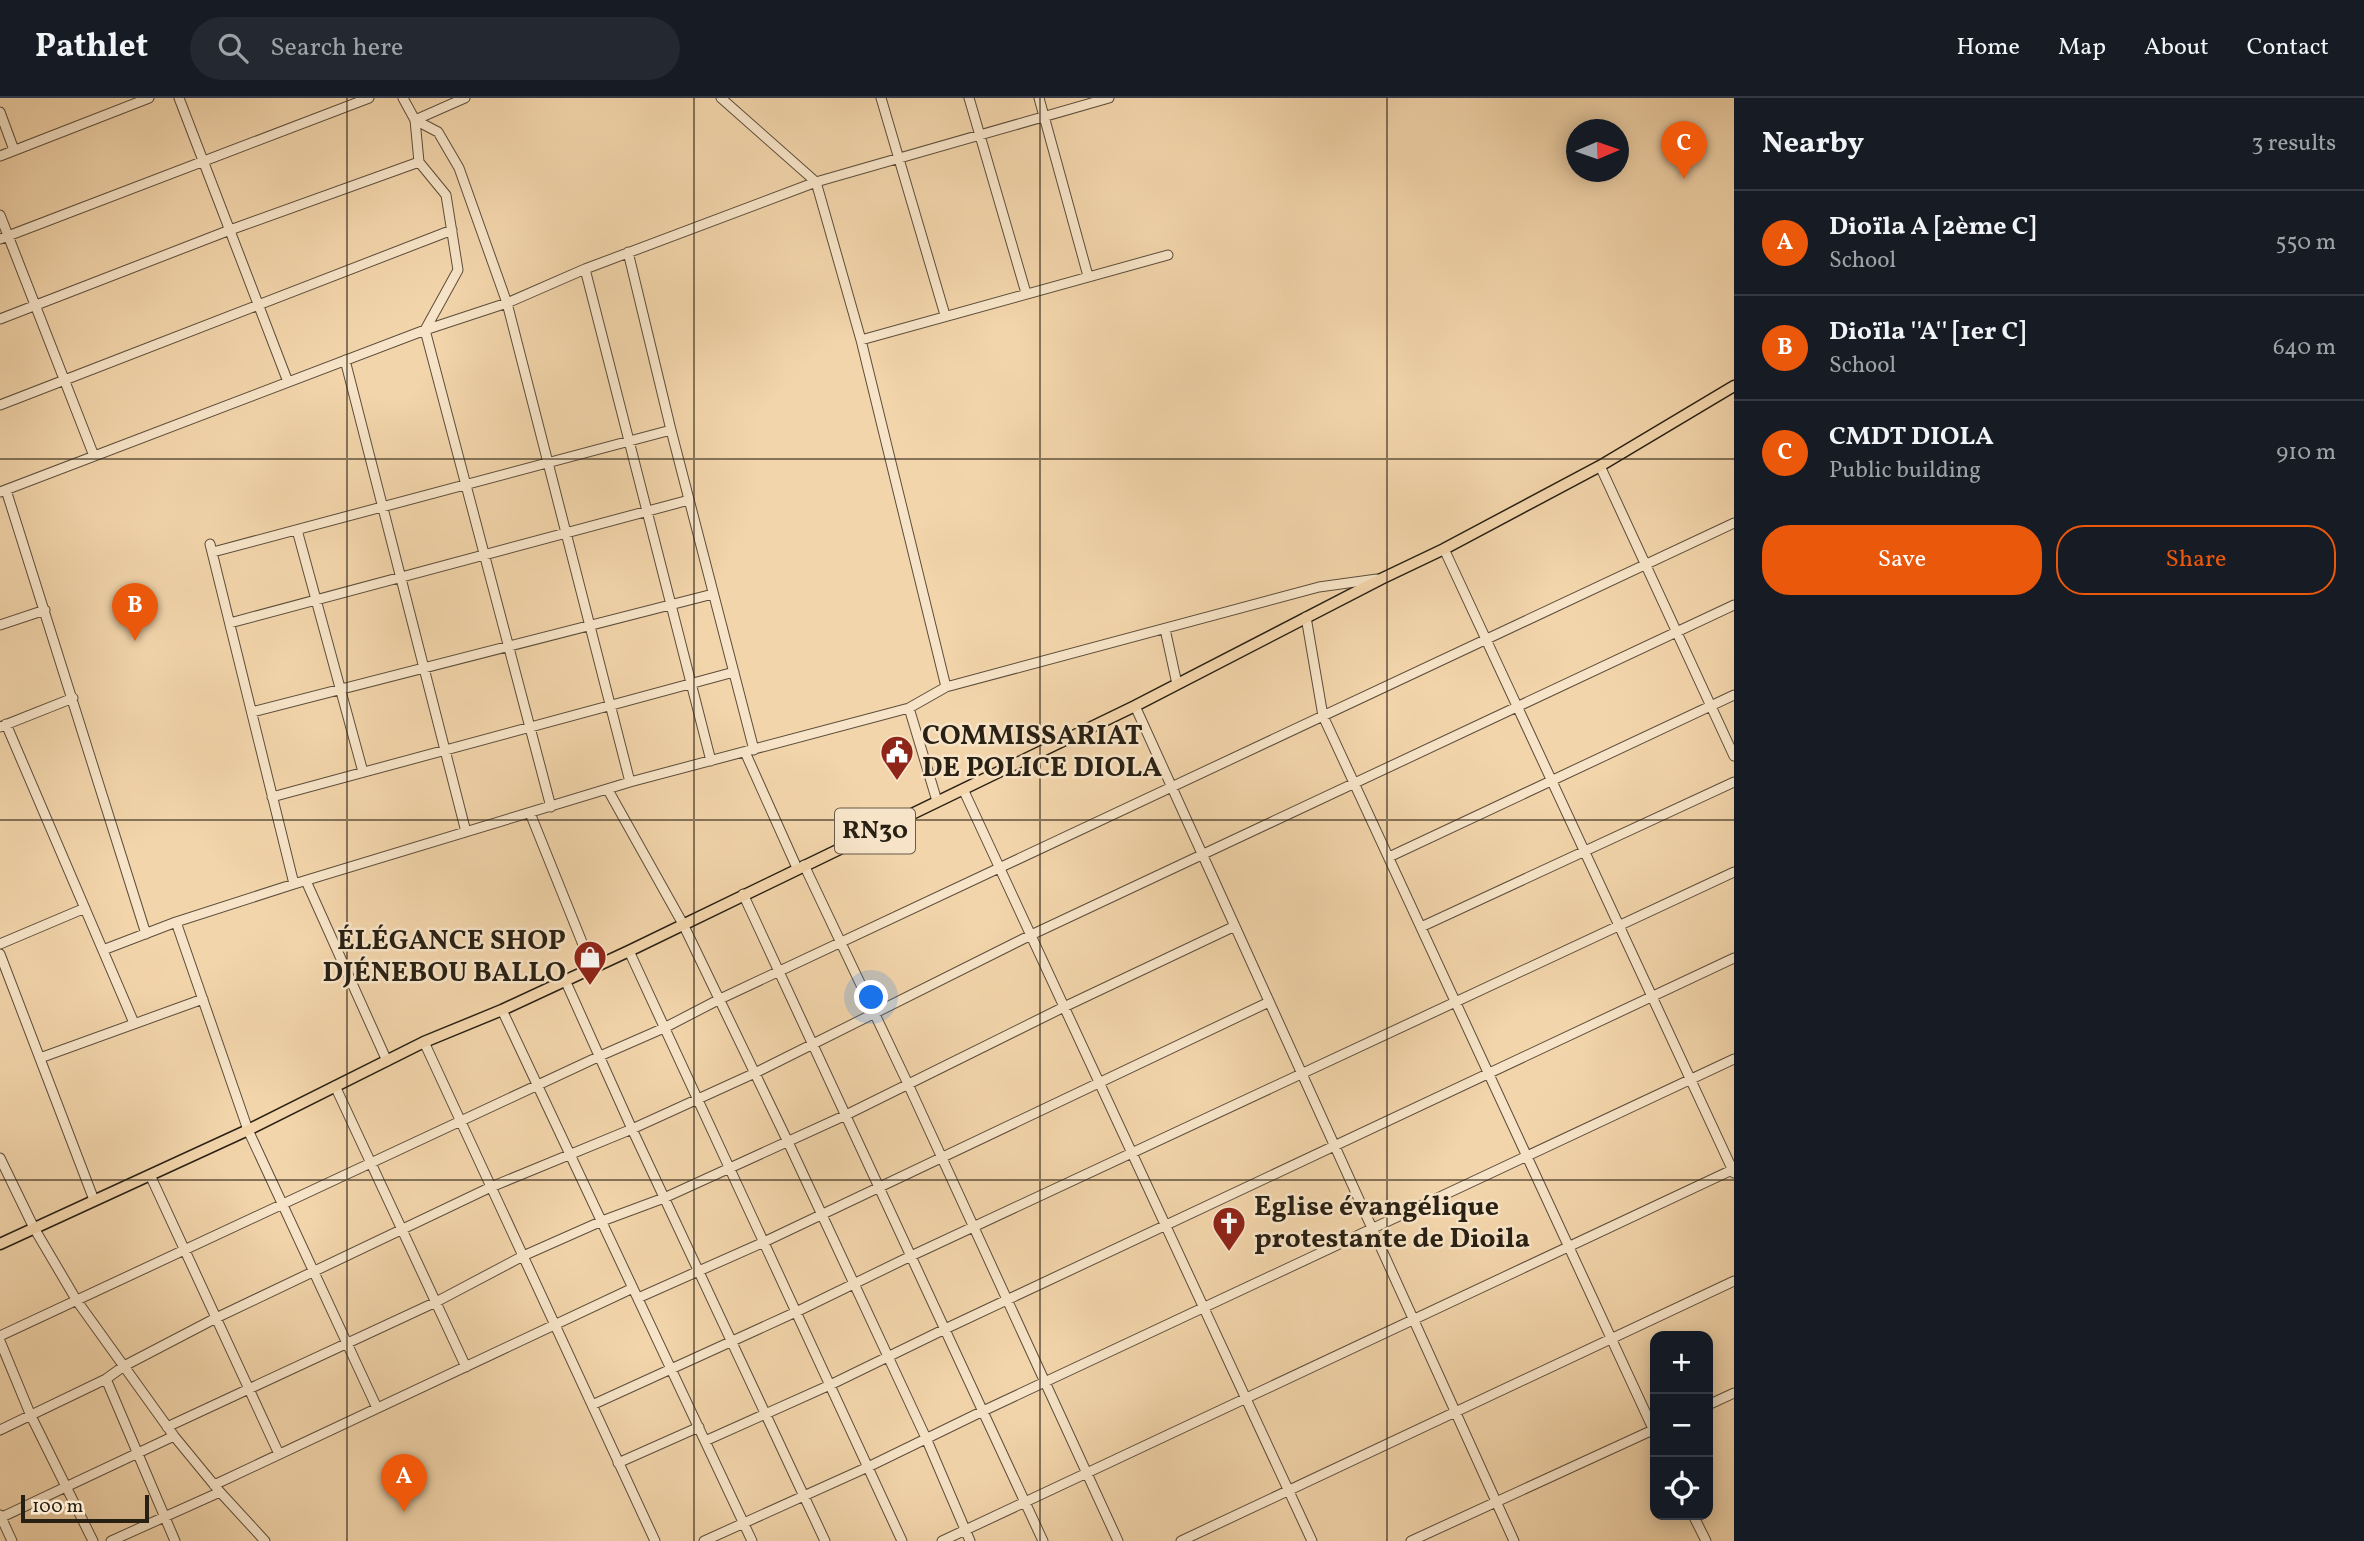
<!DOCTYPE html>
<meta charset="utf-8">
<style>
body{margin:0;font-family:Vollkorn,serif;background:#242831;color:#f1f3f6}
.controls{position:absolute;right:21px;bottom:21px;display:grid;overflow:hidden;border-radius:14px;box-shadow:0 4px 18px #0003}
.controls button{width:63px;height:63px;display:grid;place-items:center;padding:0;border:0;border-bottom:2px solid #363941;background:#171b24;color:#f1f3f6;font:35px sans-serif}
.compass{position:absolute;left:1566px;top:21px;width:63px;height:63px;border-radius:50%;background:#171b24;box-shadow:0 4px 18px #0003;rotate:88deg}
.scale{position:absolute;left:21px;bottom:18px;width:128px;box-sizing:border-box;padding-left:7px;border:4px solid #292014;border-top:0;font-size:19px;line-height:24px;white-space:nowrap;color:#292014;-webkit-text-stroke:5px #f7e4c8;paint-order:stroke}
.you{position:absolute;left:872px;top:900px;width:24px;height:24px;margin:-18px;border:5px solid #fff;border-radius:50%;background:#1a73e8;box-shadow:0 0 0 10px #1a73e833}
.badge{display:grid;place-items:center;width:46px;height:46px;border-radius:50%;background:#ea580c;color:#fff;font-size:23px;font-weight:700}
.pin{position:absolute;translate:-50% -58px;filter:drop-shadow(0 2px 4px #0008)}
.pin::after{content:'';position:absolute;top:37px;width:24px;height:21px;background:inherit;clip-path:polygon(0 0,100% 0,50% 100%)}
.list{margin:0;padding:0;list-style:none}
h2{display:flex;justify-content:space-between;align-items:center;height:91px;margin:0;padding:0 28px;font-size:30px}
h2 small{font-size:23px;font-weight:400;color:#9ea1a6}
.list li{display:grid;grid-template-columns:46px 1fr auto;gap:21px;align-items:center;box-sizing:border-box;height:105px;padding:0 28px;border-top:2px solid #363941}
.list b{display:block;font-size:26px;white-space:nowrap}
.list p{margin:0;font-size:23px;white-space:nowrap;color:#9ea1a6}
.list em{font-size:23px;font-style:normal;color:#9ea1a6}
.actions{display:flex;gap:14px;padding:21px 28px}
.actions a{flex:1;padding:16px 0;border:2px solid #ea580c;border-radius:28px;text-align:center;font-size:24px;color:#ea580c}
.actions .main{background:#ea580c;color:#fff}
.icon{flex:none;width:38px;height:38px;fill:none;stroke:currentColor;stroke-width:2;stroke-linecap:round;stroke-linejoin:round}
.map{position:relative;flex:none;width:1734px;height:1443px;overflow:hidden}
header{display:flex;align-items:center;gap:42px;box-sizing:border-box;height:98px;padding:0 35px;background:#171b24;border-bottom:2px solid #363941}
header strong{font-size:33px}
nav{display:flex;gap:38px;margin-inline-start:auto;font-size:24px}
.search{width:490px;height:63px;background:#242831;display:flex;align-items:center;gap:18px;box-sizing:border-box;padding:0 24px;border-radius:38px;color:#9ea1a6;font-size:26px}
main{display:flex}
aside{flex:1;background:#171b24}
.map>svg:first-child{display:block}
.lines{fill:none;stroke-linecap:round;stroke-linejoin:round}
.minor-casing{stroke:#5c4d3a;stroke-width:11}
.major-casing{stroke:#292014;stroke-width:13}
.minor{stroke:#f7e4c8;stroke-width:9}
.major{stroke:#f3d5ab;stroke-width:10}
.grid{fill:none;stroke:#292014;stroke-width:2;stroke-opacity:0.55}
.labels{text-anchor:middle;dominant-baseline:central;stroke-width:5;stroke-linejoin:round;paint-order:stroke}
.shield{fill:#f7e4c8;stroke:#675b4a;stroke-width:2}
.shield-label{font-size:26px;font-weight:bold;fill:#292014}
.poi-label{font-size:28px;font-weight:bold;fill:#292014;stroke:#f7e4c8;text-anchor:start}
</style>
<header>
<strong>Pathlet</strong>
<div class="search"><svg class="icon" aria-label="search" viewBox="0 0 24 24"><circle cx="10" cy="10" r="6"/><path d="M15 15l6 6"/></svg>Search here</div>
<nav><a>Home</a><a>Map</a><a>About</a><a>Contact</a></nav>
</header>
<main>
<div class="map">
<svg width="1734" height="1443" viewBox="0 0 1734 1443">
<rect width="100%" height="100%" fill="#f3d5ab"/>
<filter id="stains"><feTurbulence type="fractalNoise" baseFrequency=".00286" numOctaves="4"/><feColorMatrix values="0 0 0 0 .2 0 0 0 0 .09 0 0 0 0 .02 0 0 0 .5 -.17"/></filter>
<radialGradient id="worn" r=".72"><stop offset=".6" stop-color="#630" stop-opacity="0"/><stop offset="1" stop-color="#630" stop-opacity=".3"/></radialGradient>
<g class="lines">
<defs>
<path id="minor" d="M179 0 288 284
M403 0 415 22 465 0
M721 0 816 84 861 242 946 589 1319 489 1377 481
M881 0 945 217
M969 0 1026 195
M1039 0 1088 178
M0 14 14 52
M415 22 419 64 446 97 458 172 425 232 551 709
M415 22 438 34 459 70 507 205 630 684
M0 58 149 0
M0 117 94 358
M0 141 369 0
M628 154 671 332 754 652
M585 171 711 663
M0 221 230 132 419 64
M861 242 1168 157
M345 262 466 734
M0 307 452 132
M1600 368 1734 658
M6 392 146 836
M0 394 425 232 507 205 585 171 816 84 1109 0
M297 432 363 674
M210 446 294 786
M1444 451 1734 1075
M213 454 671 332
M1306 519 1323 618 1655 1335
M230 525 689 402
M0 527 45 512
M1165 531 1177 586
M1135 608 1514 1443
M909 610 937 703
M252 614 713 496
M6 626 134 925
M0 629 73 600
M745 654 797 770
M963 691 1312 1443
M608 692 683 826 788 1044 926 1340 970 1443
M272 699 734 574
M530 715 592 869
M1389 759 1734 597
M804 767 908 986 1118 1443
M306 783 387 963
M743 796 1043 1443
M176 824 248 1032 377 1310
M1421 829 1734 684
M0 846 85 810
M103 852 176 824 294 786 630 684 909 610 946 589
M629 853 902 1443
M0 856 94 1102
M565 882 632 1031 825 1443
M502 912 752 1443
M424 944 655 1443
M40 960 203 901
M335 988 466 1269
M0 1060 34 1130 77 1203 174 1338 220 1394 265 1443
M150 1077 279 1356
M638 1200 764 1144 1269 904
M0 1238 600 958 664 930 720 901 1734 425
M0 1243 31 1318 93 1443
M106 1281 175 1443
M592 1307 796 1214 911 1158 1734 774
M1708 1307 1734 1295
M167 1329 436 1204 523 1158 602 1123 664 1100 846 1017 1064 909 1235 828
M0 1332 106 1281 124 1268 216 1220 491 1089 632 1031 755 975 1031 837 1734 507
M705 1343 830 1287 945 1231 1734 860
M618 1365 699 1329
M214 1387 633 1190
M0 1417 12 1443
M1693 1417 1706 1443
M0 1420 174 1338
M111 1443 220 1394
M704 1443 868 1369 983 1313 1734 961
M942 1443 1734 1071
M1181 1443 1734 1183
M1411 1443 1655 1331"/>
<path id="major" d="M0 1146 248 1032 424 944 502 912 629 853 1135 608 1381 481 1444 451 1600 368 1734 288"/>
</defs>
<use href="#minor" class="minor-casing"/>
<use href="#major" class="major-casing"/>
<use href="#minor" class="minor"/>
<use href="#major" class="major"/>
</g>
<path class="grid" d="M347 0V1443M694 0V1443M1040 0V1443M1387 0V1443M0 361H1734M0 722H1734M0 1082H1734"/>
<defs>
<symbol id="civic-pin" viewBox="-11 -11 22 30"><path d="M0 17L-7.5 6A9.5 9.5 0 1 1 7.5 6Z" fill="#8f2418" stroke="#f7e4c8"/><path d="M-.6-6.5H3V-4.5H.6V-3L4-1V1h2V6H-6V1h2V-1L-.6-3ZM-1.2 2.5V6h2.4V2.5Z" fill="#fff"/></symbol>
<symbol id="shop-pin" viewBox="-11 -11 22 30"><path d="M0 17L-7.5 6A9.5 9.5 0 1 1 7.5 6Z" fill="#8f2418" stroke="#f7e4c8"/><path d="M-5-2.5h2.3a2.7 3.5 0 0 1 5.4 0H5L5.5 6h-11ZM-1.5-2.5h3a1.5 2.3 0 0 0-3 0Z" fill="#fff"/></symbol>
<symbol id="church-pin" viewBox="-11 -11 22 30"><path d="M0 17L-7.5 6A9.5 9.5 0 1 1 7.5 6Z" fill="#8f2418" stroke="#f7e4c8"/><path d="M-1.2-6h2.4v3.5h3.3v2.4h-3.3V6h-2.4V-.1h-3.3v-2.4h3.3Z" fill="#fff"/></symbol>
</defs>
<g fill-rule="evenodd">
<use href="#civic-pin" x="878" y="635" width="38" height="52"/>
<use href="#shop-pin" x="571" y="840" width="38" height="52"/>
<use href="#church-pin" x="1210" y="1106" width="38" height="52"/>
</g>
<g class="labels">
<rect class="shield" x="835" y="710.5" width="80" height="45" rx="5"/>
<g class="shield-label">
<text x="875" y="733">RN30</text>
</g>
<g class="poi-label">
<text x="922" y="638">COMMISSARIAT<tspan x="922" dy="32">DE POLICE DIOLA</tspan></text>
<text x="566" y="843" text-anchor="end">ÉLÉGANCE SHOP<tspan x="566" dy="32">DJÉNEBOU BALLO</tspan></text>
<text x="1254" y="1109">Eglise évangélique<tspan x="1254" dy="32">protestante de Dioila</tspan></text>
</g>
</g>
<rect width="100%" height="100%" filter="url(#stains)"/>
<rect width="100%" height="100%" fill="url(#worn)"/>
</svg>
<div class="controls">
<button>+</button>
<button>−</button>
<button><svg class="icon" aria-label="locate" viewBox="0 0 24 24"><circle cx="12" cy="12" r="6"/><path d="M12 2v4M12 18v4M2 12h4M18 12h4"/></svg></button>
</div>
<svg class="compass" viewBox="-18 -18 36 36"><path d="M0-13l5 13h-10z" fill="#e53935"/><path d="M0 13l5-13h-10z" fill="#9ea1a6"/></svg>
<div class="scale">100 m</div>
<div class="you"></div>
<div class="pin badge" style="left:404px;top:1414px">A</div>
<div class="pin badge" style="left:135px;top:543px">B</div>
<div class="pin badge" style="left:1684px;top:81px">C</div>
</div>
<aside>
<h2>Nearby<small>3 results</small></h2>
<ul class="list">
<li><span class="badge">A</span><div><b>Dioïla A [2ème C]</b><p>School</p></div><em>550 m</em></li>
<li><span class="badge">B</span><div><b>Dioïla ''A'' [1er C]</b><p>School</p></div><em>640 m</em></li>
<li><span class="badge">C</span><div><b>CMDT DIOLA</b><p>Public building</p></div><em>910 m</em></li>
</ul>
<div class="actions"><a class="main">Save</a><a>Share</a></div>
</aside>
</main>
